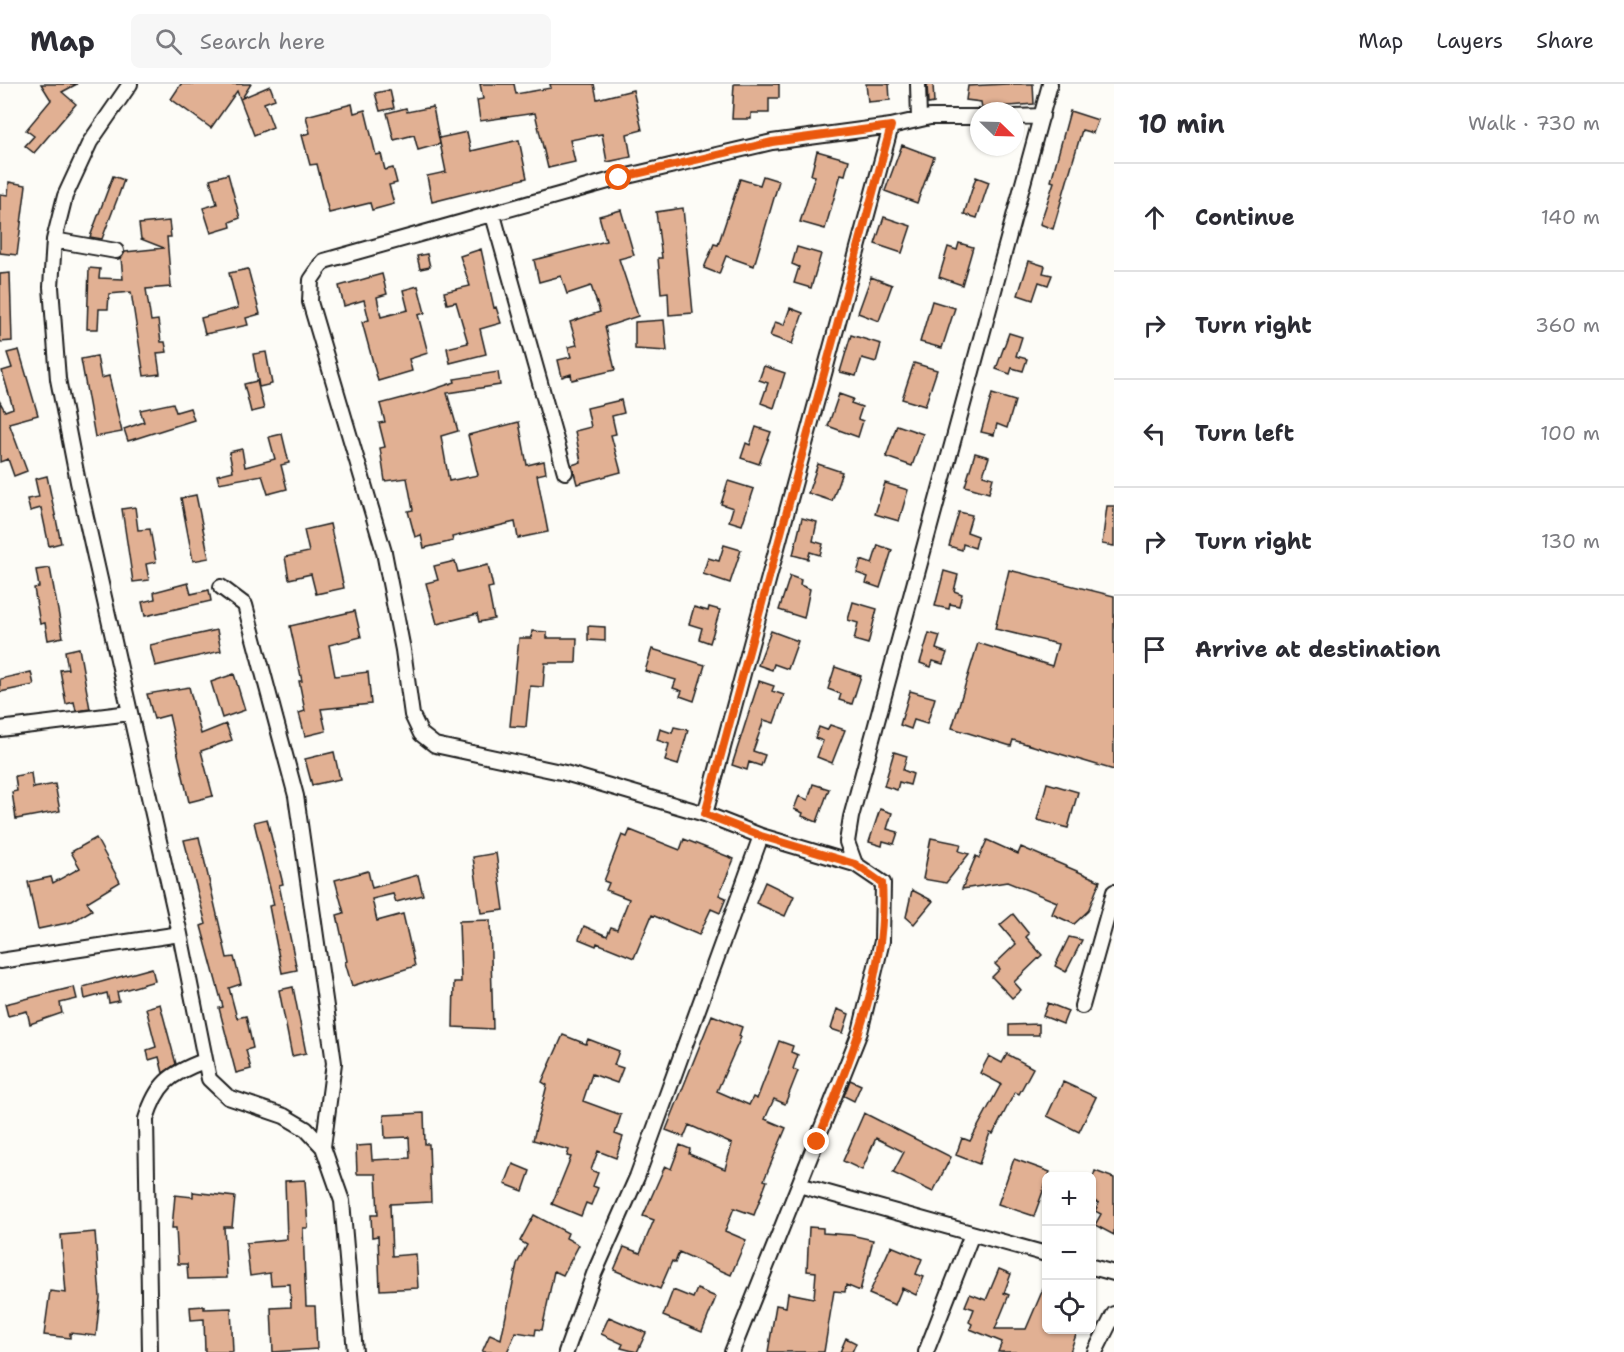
<!DOCTYPE html>
<meta charset="utf-8">
<style>
body{margin:0;font-family:"Shantell Sans",sans-serif;background:#f7f7f7;color:#2b2b33}
.controls{position:absolute;right:18px;bottom:18px;display:grid;overflow:hidden;border-radius:9px;box-shadow:0 2px 4px #0004}
.controls button{width:54px;height:54px;display:grid;place-items:center;padding:0;border:0;border-bottom:2px solid #e1e1e2;background:#fff;color:#2b2b33;font:30px sans-serif}
.compass{position:absolute;left:970px;top:18px;width:54px;height:54px;border-radius:50%;background:#fff;box-shadow:0 2px 4px #0004;rotate:113deg}
.stop{position:absolute;width:18px;height:18px;margin:-14px;border:4px solid #ea580c;border-radius:50%;background:#fff}
.stop.end{background:#ea580c;border-color:#fff;box-shadow:0 2px 6px #0008}
.list{margin:0;padding:0;list-style:none}
h2{display:flex;justify-content:space-between;align-items:center;height:78px;margin:0;padding:0 24px;font-size:26px}
h2 small{font-size:20px;font-weight:400;color:#7c7c81}
.list li{display:grid;grid-template-columns:39px 1fr auto;gap:18px;align-items:center;box-sizing:border-box;height:108px;padding:0 24px;border-top:2px solid #e1e1e2}
.list b{display:block;font-size:22px;white-space:nowrap}
.list em{font-size:20px;font-style:normal;color:#7c7c81}
.icon{flex:none;width:33px;height:33px;fill:none;stroke:currentColor;stroke-width:2;stroke-linecap:round;stroke-linejoin:round}
.map{position:relative;flex:none;width:1114px;height:1268px;overflow:hidden}
header{display:flex;align-items:center;gap:36px;box-sizing:border-box;height:84px;padding:0 30px;background:#fff;border-bottom:2px solid #e1e1e2}
header strong{font-size:28px}
nav{display:flex;gap:33px;margin-inline-start:auto;font-size:21px}
.search{width:420px;height:54px;background:#f7f7f7;display:flex;align-items:center;gap:15px;box-sizing:border-box;padding:0 21px;border-radius:9px;color:#7c7c81;font-size:22px}
main{display:flex}
aside{flex:1;background:#fff}
.map>svg:first-child{display:block}
.building{fill:#e1b093;stroke:#1c1c1c;stroke-width:1.5}
.lines{fill:none;stroke-linecap:round;stroke-linejoin:round}
.minor-casing{stroke:#1c1c1c;stroke-width:18}
.minor{stroke:#fdfcf7;stroke-width:14}
.route{stroke:#ea580c;stroke-width:8}
</style>
<header>
<strong>Map</strong>
<div class="search"><svg class="icon" aria-label="search" viewBox="0 0 24 24"><circle cx="10" cy="10" r="6"/><path d="M15 15l6 6"/></svg>Search here</div>
<nav><a>Map</a><a>Layers</a><a>Share</a></nav>
</header>
<main>
<div class="map">
<svg width="1114" height="1268" viewBox="0 0 1114 1268">
<rect width="100%" height="100%" fill="#fdfcf7"/>
<filter id="ink" filterUnits="userSpaceOnUse"><feTurbulence type="fractalNoise" baseFrequency=".0167" numOctaves="2"/><feDisplacementMap in="SourceGraphic" scale="12" xChannelSelector="R" yChannelSelector="G"/><feConvolveMatrix kernelMatrix="1 2 1 2 8 2 1 2 1" color-interpolation-filters="sRGB"/></filter>
<g filter="url(#ink)">
<path class="building" d="M41 0H77L62 8 76 20 34 69 25 62 34 52 26 46 51 16Z
M181 0H251L242 14 270 2 275 15 264 19 273 43 254 51 237 7 211 44 171 15Z
M480 0H514L516 10 551 4 550 0H594L597 15 633 6 642 46 627 50 631 73 607 78 602 50 570 56 575 78 548 84 535 29 480 37 477 16 483 15Z
M734 0H779V14H769V29H751V35H732Z
M866 0H889L890 16 868 18Z
M927 0H933L934 19 928 20Z
M1007 0H1033L1034 20 982 24 981 18 966 16 968 2Z
M390 6 394 24 380 27 375 9Z
M352 20 354 29 365 26 376 71 381 70 385 86 393 84 397 99 389 101 394 120 372 126 370 119 329 129 317 80 310 81 302 51 310 49 306 32Z
M433 23 440 60 418 66 414 51 394 56 387 29 406 24 407 28Z
M1070 27 1098 36 1093 49 1082 46 1053 145 1040 140 1054 98 1051 97Z
M467 48 471 67 519 56 527 94 432 118 427 92 446 88 439 54Z
M902 61 934 73 917 119 885 107Z
M817 67 849 76 845 91 841 90 825 145 800 138 815 92 811 91Z
M228 90 240 134 230 138 231 143 211 149 203 124 217 120 210 95Z
M113 92 124 96 118 113 102 155 90 153Z
M763 92 779 97 754 182 726 172 719 190 704 184 714 160 718 161 740 95 760 101Z
M976 93 989 98 977 134 964 130Z
M9 98 26 101 17 171 0 169V110L8 111Z
M683 124 693 229 669 231 668 208 661 209 658 174H662L656 128Z
M621 126 634 171 619 175 638 232 605 243 615 286 572 296 571 290 562 293 558 276 571 273 568 263 577 261 570 238 600 228 591 202 567 210 561 192 539 198 534 176 606 157 599 132Z
M884 133 911 142 902 169 875 160Z
M169 137 171 153H167L171 203 146 205 151 237 158 236 161 258H165L167 268 157 269 160 290 144 292 131 208 109 210 108 225H99L98 245H87L89 184 100 185 99 194 123 195 121 174 125 168 164 164 141 155 139 140Z
M959 159 973 163 962 201 939 193 948 163 957 166Z
M797 163 821 170 811 204 794 199 799 183 792 180Z
M481 165 494 224 496 223 501 239 480 245 486 270 450 279 447 264 468 259 456 218 447 220 444 208 470 202 460 172Z
M427 170 430 183 420 185 417 172Z
M1029 177 1045 182 1043 189 1052 191 1048 201 1039 198 1033 216 1018 211Z
M248 185 260 230 246 234 248 241 205 250 201 234 238 224 229 189Z
M10 189 12 257 0 258V190Z
M382 190 387 210 377 213 381 233 408 226 403 206 418 202 425 229 418 231 428 269 409 275 412 287 378 297 362 238 369 236 364 216 344 222 339 202Z
M871 193 892 201 879 237 858 229Z
M932 217 955 224 942 264 920 258Z
M790 224 803 229 792 260 770 252 775 238 784 241Z
M664 236 667 267 635 265V238Z
M1009 249 1022 253 1016 272 1027 275 1023 287 1012 284 1010 290 996 285Z
M851 251 881 260 876 278 862 274 856 292 840 288Z
M19 266 38 331 9 339 27 387 14 392 8 375 0 378V318L5 327 13 324 2 287 12 284 7 269Z
M266 268 272 300 259 303 253 270Z
M97 272 101 294 109 292 122 348 95 353 81 275Z
M914 279 937 286 925 322 902 315Z
M764 282 785 289 774 324 761 319 768 299 759 296Z
M498 288 500 301 447 309 458 347 441 352 449 397 478 391 468 351 519 338 527 381 544 377 546 389 537 391 548 448 518 454 515 438 452 453 453 457 424 464 421 451 415 453 408 427 413 426 407 394 385 397 380 364 385 363 379 339 385 338 380 320 429 307 455 298 454 295Z
M257 297 264 325 251 328 244 300Z
M839 310 853 315 851 319 862 323 858 335 863 337 858 353 828 342Z
M992 310 1015 317 1007 344 997 340 994 351 981 348Z
M621 316 624 329 612 332 616 350 611 351 621 388 577 400 572 381 581 378 575 347 591 343 587 324Z
M173 319 176 328 190 324 194 336 128 357 124 345 144 338 140 326Z
M897 341 923 350 912 382 886 373Z
M756 343 771 348 759 380 741 374 746 359 750 361Z
M282 350 289 379 281 381 287 405 268 410 262 391 219 399 217 391 233 387 229 368 242 365 245 383 275 375 269 353Z
M975 369 989 373 983 391 993 394 989 409 965 402Z
M818 380 842 388 832 417 808 409Z
M47 392 61 459 49 462 41 424 30 427 27 415 39 413 35 395Z
M728 397 754 405 742 441 729 437 733 424 721 420Z
M885 399 908 406 899 437 875 430Z
M196 411 209 474 193 477 181 414Z
M1107 422H1114V462L1102 460Z
M135 423 138 446 150 445 156 478 146 480 149 496 133 498 122 425Z
M959 428 972 431 967 448 978 452 975 464 963 460 962 466 949 462Z
M802 434 817 438 813 457 823 460 820 471 810 468 808 475 793 471Z
M330 440 344 504 316 510 311 490 289 495 285 473 309 468 304 446Z
M724 461 741 466 730 499 703 490 708 474 719 477Z
M878 461 892 466 880 504 866 499 868 493 857 489 861 476 872 480Z
M455 477 458 488 488 481 493 503 488 504 494 535 479 538 477 530 437 540 426 499 438 496 434 482Z
M50 484 63 553 48 556 45 539 40 540 34 504 39 503 36 486Z
M1009 486 1114 512V686L1013 656 1011 662 952 644 978 559 1052 582 1058 560 995 545Z
M944 487 958 491 954 507 962 510 959 522 950 520 949 525 935 522Z
M790 492 801 496 800 501 810 505 804 534 779 526Z
M188 499 191 510 209 506 211 517 145 532 142 518 155 515 154 508Z
M853 518 877 525 868 560 854 556 858 539 848 536Z
M694 523 708 527 709 523 720 526 710 559 699 555 702 544 689 540Z
M355 527 361 553 329 561 335 592 368 588 371 620 321 625 326 647 305 652 299 629 305 627 299 597H302L290 542Z
M588 542 605 543V557L588 556Z
M217 546 221 567 155 582 150 561Z
M532 547 547 548V554H577L576 579H545L543 603 530 602 526 643 510 642 519 554H531Z
M771 547 798 557 788 585 774 580 772 586 758 581Z
M929 549 940 552 936 565 947 569 943 580 933 577 931 583 920 579Z
M79 564 90 625 76 627 74 618 66 620 60 586 68 585 65 567Z
M652 565 705 581 694 617 680 612 682 607 673 604 676 596 645 587Z
M835 583 861 592 852 620 839 616 841 610 828 605Z
M31 588 34 601 0 608V595Z
M234 590 245 626 222 634 211 598Z
M759 597 774 602 772 607 784 611 774 639 764 636 753 667 765 671 761 682 749 678 747 686 732 681Z
M189 603 201 650 226 640 232 656 201 667 213 712 189 718 169 631 154 635 147 610Z
M910 607 935 614 927 640 914 636 911 645 900 641Z
M830 641 845 646 832 679 817 673 823 657 815 654 819 643 827 646Z
M674 643 688 646 678 681 665 677 669 660 657 656 660 645 672 649Z
M334 668 340 695 312 701 305 675Z
M894 668 907 672 903 686 913 690 910 701 899 698 897 706 884 702Z
M31 689 33 704 55 700 60 727 16 735 12 708 17 707 15 692Z
M1047 699 1078 708 1068 744 1037 736Z
M813 700 829 705 817 738 802 732 803 729 794 725 799 712 808 716Z
M880 725 892 729 887 745 898 748 894 760 883 757 882 762 869 758Z
M267 735 283 800 279 801 297 886 282 889 269 822 274 821 254 738Z
M630 746 680 766 684 755 734 775 719 811 726 814 720 829 711 825 699 851 652 831 634 874 597 859 596 862 579 855 584 842 607 852 611 843 617 845 629 815 606 806 609 799 604 797 622 751 627 753Z
M199 753 227 874 234 873 241 900 229 904 237 934 246 932 253 964 246 966 251 985 236 989 219 924 223 923 201 842 206 840 184 756Z
M96 754 120 798 87 818 92 826 72 838 38 845 28 798 51 793 53 799 80 784 71 768Z
M931 754 961 760 959 767 969 770 946 799 923 795Z
M987 756 1018 770 1021 763 1100 797 1088 827 1074 840 1052 830 1057 818 1007 798 962 805 976 772 979 774Z
M496 769 504 826 481 829 473 773Z
M368 787 372 804 418 791 423 811 396 818 393 810 372 815 377 837 403 830 415 882 352 902 345 878 347 877 337 831 344 829 335 796Z
M765 798 794 812 785 832 756 819Z
M912 806 933 817 914 840 906 833Z
M1013 830 1029 850 1026 853 1042 871 1014 898 1021 906 1012 914 992 893 1000 885 995 880 1016 860 1000 841Z
M490 836 493 945 453 943 454 898H461L459 837Z
M1069 853 1082 856 1066 888 1055 882Z
M152 884 155 897 117 908 119 917 109 919 107 909 85 915 83 903Z
M74 903 77 915 60 919 62 929 30 940 27 927 8 932 5 920Z
M293 903 306 969 292 972 279 906Z
M1048 919 1068 927 1063 940 1043 932Z
M160 920 176 980 163 989 159 973 149 976 147 966 156 963 146 924Z
M837 925 849 930 843 949 831 945Z
M712 931 742 943 739 952 741 953 717 1007 749 1021 753 1013 757 1015 779 957 793 962 791 968 798 971 793 985 798 987 785 1020 774 1015 765 1035 786 1044 764 1096 767 1097 754 1131 734 1124 725 1147 746 1156 731 1191 679 1168 675 1179 672 1177 660 1205 614 1186 624 1163 640 1169 654 1136 643 1132 665 1082 671 1085 680 1061 690 1065 689 1070 725 1085 732 1060 689 1041 684 1053 666 1046Z
M1039 940V951H1009V941Z
M563 951 586 960 588 955 619 967 614 981 623 984 617 999 592 990 583 1017 621 1031 615 1050 623 1053 616 1074 598 1067 591 1086 598 1089 593 1102 598 1104 591 1121 586 1119 581 1132 552 1120 571 1073 567 1072 569 1066 533 1056 547 1001 542 998Z
M1007 970 1033 984 1019 1010 1015 1008 993 1050 990 1049 979 1080 956 1071 962 1054 970 1057 1001 1000 980 989 989 972 1002 979Z
M850 996 861 1001 854 1017 844 1012Z
M1063 998 1096 1013 1079 1048 1047 1032Z
M424 1029 425 1060H429L431 1118 390 1120 392 1172 416 1170 418 1204 380 1206 378 1152 372 1153 371 1131H378L376 1090H357L356 1062 371 1061 372 1076 410 1074 409 1053 385 1054 384 1031Z
M864 1029 951 1073 933 1108 893 1089 904 1068 876 1054 862 1086 843 1077Z
M1014 1075 1050 1088 1034 1132 998 1120Z
M513 1080 530 1087 523 1107 505 1100Z
M1095 1087 1114 1094V1151L1095 1141 1101 1130 1095 1127 1099 1119 1092 1116V1096Z
M305 1096 308 1144H303L306 1222H315L317 1265 273 1268 271 1224 291 1223 290 1200 271 1201 270 1189 250 1192 246 1159 287 1155 285 1097Z
M193 1108 235 1113 232 1143H224L227 1194 188 1195 187 1180H178L176 1144H172L175 1111 193 1113Z
M534 1131 568 1149 566 1154 579 1161 563 1191 554 1187 542 1246 536 1245 535 1251 516 1248 507 1268H482L490 1250 501 1255 517 1180 527 1161 520 1157Z
M809 1143 823 1144V1149L851 1151 873 1156 860 1207 846 1201 845 1208 834 1207 824 1268H768L776 1221 786 1223 788 1209 814 1214 816 1188 807 1187Z
M95 1148 100 1213 96 1252 70 1249V1254L44 1251 50 1207 66 1209 61 1151Z
M891 1162 922 1175 916 1190 924 1193 916 1211 902 1204 895 1221 869 1210Z
M999 1185 1011 1190 1004 1209 1009 1211 995 1245H1026L1047 1196V1245H1078L1070 1268H998L1002 1258 970 1245 972 1240 969 1238 974 1225 965 1222 970 1210 986 1216Z
M697 1205 716 1213 702 1248 663 1232 673 1206 693 1214Z
M204 1222V1225L231 1224 233 1268H205L204 1235 191 1236 190 1223Z
M609 1233 646 1249 637 1268 621 1264 623 1260 601 1250Z
M846 1254 856 1259 852 1268H840Z"/>
<g class="lines">
<defs>
<path id="minor" d="M130 0 90 58 65 112 54 156 51 203 58 295 78 398 180 850 209 995 228 1013 284 1032 306 1045 323 1063 342 1117 355 1268
M918 0 919 35
M1015 33 1042 32
M493 131 565 388
M54 156 116 167
M221 503 245 521 296 712 334 979 323 1063
M0 645 130 629
M705 730 891 42
M855 780 847 758 851 733 1050 0
M0 877 180 850
M1082 922 1114 808
M799 1101 1046 1170
M1092 1183 1114 1189
M150 1268 146 1035C157 1000 169 990 204 977
M566 1268 594 1190 637 1093 761 752
M732 1268 860 948 882 857 883 799 855 780 761 752 705 730 565 689 435 661 421 650 412 631 403 566 384 468 310 218 311 196 324 177 619 94 772 58 891 42 930 33H979
M926 1268 972 1150
M1095 1268 1114 1230"/>
</defs>
<use href="#minor" class="minor-casing"/>
<use href="#minor" class="minor"/>
</g>
</g>
<g class="lines" filter="url(#ink)">
<path class="route" d="M619 94 772 58 891 42 705 730 761 752 855 780 882 799C888 890 850 975 817 1058"/>
</g>
</svg>
<div class="controls">
<button>+</button>
<button>−</button>
<button><svg class="icon" aria-label="locate" viewBox="0 0 24 24"><circle cx="12" cy="12" r="6"/><path d="M12 2v4M12 18v4M2 12h4M18 12h4"/></svg></button>
</div>
<svg class="compass" viewBox="-18 -18 36 36"><path d="M0-13l5 13h-10z" fill="#e53935"/><path d="M0 13l5-13h-10z" fill="#7c7c81"/></svg>
<div class="stop" style="left:619px;top:94px"></div>
<div class="stop end" style="left:817px;top:1058px"></div>
</div>
<aside>
<h2>10 min<small>Walk · 730 m</small></h2>
<ul class="list">
<li><svg class="icon" aria-label="ahead" viewBox="0 0 24 24"><path d="M12 20V5M6 11l6-6 6 6"/></svg><div><b>Continue</b></div><em>140 m</em></li>
<li><svg class="icon" aria-label="right" viewBox="0 0 24 24"><path d="M7 20v-9h11M14 6l5 5-5 5"/></svg><div><b>Turn right</b></div><em>360 m</em></li>
<li><svg class="icon" aria-label="left" viewBox="0 0 24 24"><path d="M17 20v-9H6M10 6l-5 5 5 5"/></svg><div><b>Turn left</b></div><em>100 m</em></li>
<li><svg class="icon" aria-label="right" viewBox="0 0 24 24"><path d="M7 20v-9h11M14 6l5 5-5 5"/></svg><div><b>Turn right</b></div><em>130 m</em></li>
<li><svg class="icon" aria-label="arrive" viewBox="0 0 24 24"><path d="M6 21V4h12l-3 4 3 4H6"/></svg><div><b>Arrive at destination</b></div></li>
</ul>
</aside>
</main>
